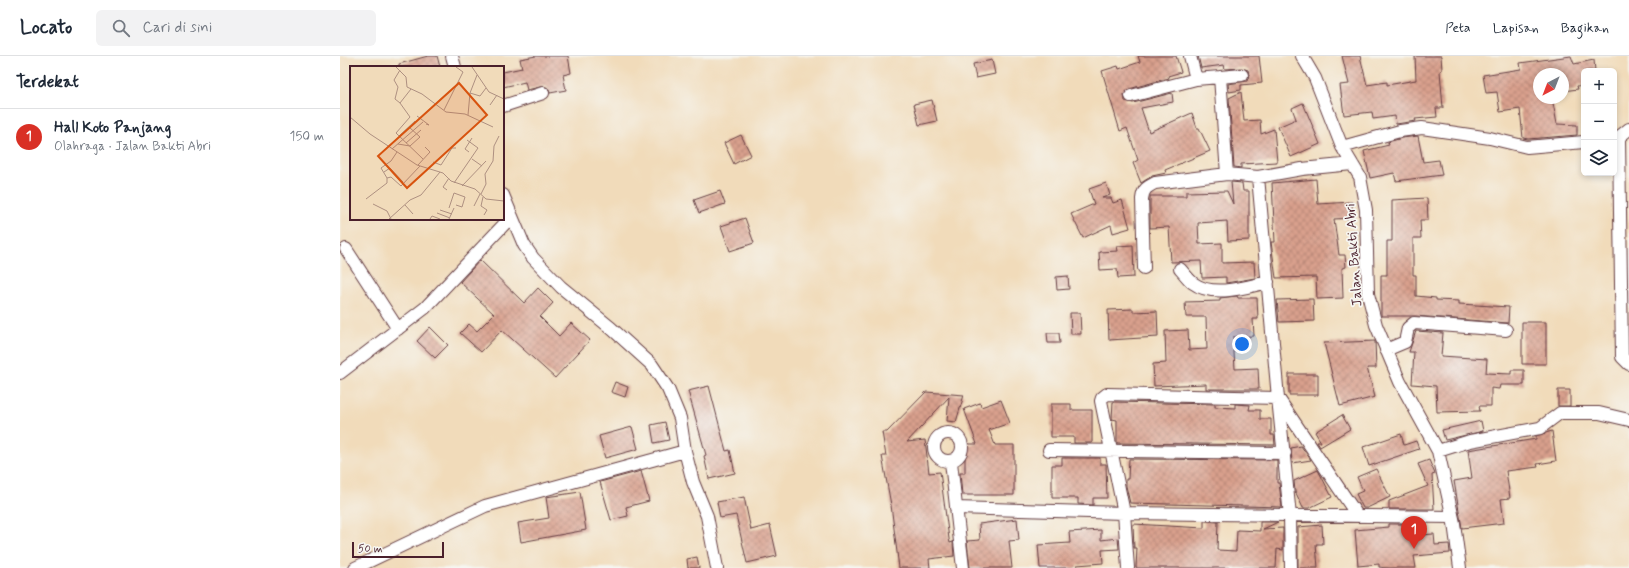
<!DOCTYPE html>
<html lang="id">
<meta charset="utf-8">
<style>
body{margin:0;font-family:Mynerve,sans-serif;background:#f2f2f3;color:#1f2937}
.controls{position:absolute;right:12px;top:12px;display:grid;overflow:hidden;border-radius:6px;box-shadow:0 2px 6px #0003}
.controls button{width:36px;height:36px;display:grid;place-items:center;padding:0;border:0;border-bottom:1px solid #e0e1e3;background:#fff;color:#1f2937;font:20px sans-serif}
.compass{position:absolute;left:1193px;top:12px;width:36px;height:36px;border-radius:50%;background:#fff;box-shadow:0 2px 6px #0003;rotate:222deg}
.scale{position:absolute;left:12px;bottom:10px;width:92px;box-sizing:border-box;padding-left:4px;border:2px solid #4a1f2b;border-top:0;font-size:11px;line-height:14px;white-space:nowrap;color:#4a1f2b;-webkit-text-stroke:3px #f6f6f2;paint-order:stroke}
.you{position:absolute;left:902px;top:288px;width:14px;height:14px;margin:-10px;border:3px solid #fff;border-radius:50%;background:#1a73e8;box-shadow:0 0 0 6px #1a73e833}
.badge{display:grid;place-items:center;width:26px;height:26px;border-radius:50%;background:#d93025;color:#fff;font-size:13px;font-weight:700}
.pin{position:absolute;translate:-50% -33px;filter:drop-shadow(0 1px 2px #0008)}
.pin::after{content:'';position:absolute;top:21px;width:14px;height:12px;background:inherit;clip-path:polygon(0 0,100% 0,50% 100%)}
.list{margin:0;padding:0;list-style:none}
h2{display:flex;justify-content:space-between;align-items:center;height:52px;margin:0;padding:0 16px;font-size:17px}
h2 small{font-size:13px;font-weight:400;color:#747a83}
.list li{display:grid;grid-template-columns:26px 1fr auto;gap:12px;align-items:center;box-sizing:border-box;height:56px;padding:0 16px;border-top:1px solid #e0e1e3}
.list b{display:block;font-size:15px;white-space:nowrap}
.list p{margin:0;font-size:13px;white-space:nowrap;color:#747a83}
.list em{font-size:13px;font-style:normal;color:#747a83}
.icon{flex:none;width:22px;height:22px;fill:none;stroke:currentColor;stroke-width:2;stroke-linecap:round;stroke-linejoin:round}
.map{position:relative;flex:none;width:1289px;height:512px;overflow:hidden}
header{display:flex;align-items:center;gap:24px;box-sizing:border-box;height:56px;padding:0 20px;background:#fff;border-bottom:1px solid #e0e1e3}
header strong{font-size:19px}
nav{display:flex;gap:22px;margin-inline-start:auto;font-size:14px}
.search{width:280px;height:36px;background:#f2f2f3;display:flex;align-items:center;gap:10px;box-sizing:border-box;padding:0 14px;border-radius:6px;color:#747a83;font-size:15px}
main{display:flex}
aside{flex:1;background:#fff}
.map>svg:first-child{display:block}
.building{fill:url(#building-cross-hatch)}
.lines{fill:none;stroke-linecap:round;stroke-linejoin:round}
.minor-casing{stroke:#633b40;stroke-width:14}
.minor{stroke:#fff;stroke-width:12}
.labels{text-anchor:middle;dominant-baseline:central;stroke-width:3.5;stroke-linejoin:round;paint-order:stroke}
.street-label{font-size:14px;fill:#4a1f2b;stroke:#f6f6f2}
.inset-road{fill:none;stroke:#ae9081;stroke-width:1}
.view{fill:#d8530f;fill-opacity:0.15;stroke:#d8530f;stroke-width:2}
.inset-edge{fill:none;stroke:#4a1f2b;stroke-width:2}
</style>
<header>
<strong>Locato</strong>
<div class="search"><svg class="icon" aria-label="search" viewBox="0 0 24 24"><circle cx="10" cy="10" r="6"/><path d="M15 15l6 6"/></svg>Cari di sini</div>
<nav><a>Peta</a><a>Lapisan</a><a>Bagikan</a></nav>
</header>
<main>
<aside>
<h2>Terdekat<small></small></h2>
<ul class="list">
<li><span class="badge">1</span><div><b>Hall Koto Panjang</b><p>Olahraga · Jalan Bakti Abri</p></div><em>150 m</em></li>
</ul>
</aside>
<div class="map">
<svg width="1289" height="512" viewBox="0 0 1289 512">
<defs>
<pattern id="building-cross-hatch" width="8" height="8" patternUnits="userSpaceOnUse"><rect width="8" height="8" fill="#d9a08d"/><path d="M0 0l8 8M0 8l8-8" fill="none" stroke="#b28273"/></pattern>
</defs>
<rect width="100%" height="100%" fill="#f6f6f2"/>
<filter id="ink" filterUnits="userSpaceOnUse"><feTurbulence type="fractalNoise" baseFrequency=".025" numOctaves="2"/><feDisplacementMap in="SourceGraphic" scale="8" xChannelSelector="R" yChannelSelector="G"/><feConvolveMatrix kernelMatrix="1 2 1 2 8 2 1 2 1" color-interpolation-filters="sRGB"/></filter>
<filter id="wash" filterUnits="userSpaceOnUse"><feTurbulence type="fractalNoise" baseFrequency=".012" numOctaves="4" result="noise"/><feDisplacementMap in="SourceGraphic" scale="16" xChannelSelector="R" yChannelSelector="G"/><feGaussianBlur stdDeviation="0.9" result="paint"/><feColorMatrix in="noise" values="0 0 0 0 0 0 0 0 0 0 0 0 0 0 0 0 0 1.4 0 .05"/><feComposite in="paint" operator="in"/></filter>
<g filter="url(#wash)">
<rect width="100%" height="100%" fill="#f1dbba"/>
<g id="blocks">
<path class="building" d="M88 0H97L100 11H59V8Z
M196 0H228L231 17 223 19 226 34 210 37 208 32 204 30 187 34 185 26 163 31V16L182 12 180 3Z
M798 0H836L841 16 828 20 829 22 789 33 784 38 785 45 793 47 832 37 833 46 801 52 809 76 852 57 857 72H859L870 95 825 114 826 117 812 120 801 127 793 107 798 104 787 72 780 75 762 15 778 10 779 13 800 6Z
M858 0H919L922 27 901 29V34L889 36 888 28 907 25 909 19 908 14 902 12 885 13 884 9 861 12Z
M1002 0H1020L1027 29 1047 26V29L1076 24 1075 0H1101L1102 14 1100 15 1103 52H1096L1097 61 1075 63 1076 65 1056 68 1055 60 1033 63 1032 56 1004 59 1000 29 1009 28Z
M1231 0 1234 8 1254 4 1255 15H1244V29L1237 30 1238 33 1223 35V18H1199V42H1212L1217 68 1237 69V79L1188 83 1183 82 1180 53 1160 56 1157 36 1146 37 1143 19 1181 13 1180 7Z
M652 4 655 18 636 22 633 8Z
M901 36 904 65 920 64 921 78 934 73 937 106 901 108V112L894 111 889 42Z
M592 44 597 65 579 69 574 48Z
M963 47 980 88 951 101 938 71 956 63 952 52Z
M401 79 411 99 394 108 384 87Z
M1078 80 1083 106 1099 104 1102 119 1056 125 1054 117 1030 122 1024 95 1049 89 1048 86 1062 82Z
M976 123 978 148 1012 146 1013 162 994 163 999 199H1005L1006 211 1002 212 1003 242 977 243 976 221 936 222 931 186H935L932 127Z
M891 126 902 127 903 135H909V184L888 185 887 165 858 167 859 188 882 187V207L914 206 915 222 886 227V221L862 222 861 205 831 206 829 171 810 172V140H846V136L887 135 893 148Z
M766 127 770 139 762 142H771L773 147 782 144 790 172 773 177 771 169 743 182 731 158 754 148 749 133Z
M380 135 385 148 359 157 354 144Z
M1087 142 1088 164H1080L1081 182H1073V219H1076V240L1096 242V244L1119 245V248L1169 251 1168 267 1075 260H1041V219H1047V185H1052V144Z
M405 162 414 187 390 195 381 170Z
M793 189 794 221 778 222 777 213 760 214 759 196 778 195 777 190Z
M140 204 184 247 198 232 213 247 200 261 219 280 231 267 250 284 215 322 162 274 141 296 120 277 129 268 137 275 154 258 120 226Z
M728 220 729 233 717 234 716 221Z
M897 240 898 242H917L918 263H913L914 280 893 281 895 313 918 312 919 333H866V328L814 330 813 308 826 307 825 275 848 274 849 294 867 293 866 261H846L845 246 880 245V242Z
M973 243 974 265 939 266 937 244Z
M793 253V256L817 255 818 281 769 284 768 254Z
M730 257H740L741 278H731Z
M1182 266H1206V308H1182Z
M90 271 108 289 95 302 77 285Z
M1076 275 1103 277 1101 300 1147 303 1146 317 1171 318V314H1184V329H1160L1159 333 1151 332V350H1139L1140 355 1097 356 1096 330 1072 328 1074 296H1069Z
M707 277H719L720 287H708Z
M1035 285 1036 312H1027L1035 341 1000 350 984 287Z
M949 318H978V339H949Z
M275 326 288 331 285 341 271 336Z
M369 330 386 395 390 394 395 417 369 423 364 400 366 399 348 335Z
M1218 334H1230V350H1218Z
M586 336 624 339 616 366 607 365 609 341 567 386 585 384 589 417 600 416 609 483 610 487 613 486 614 500 589 503 590 512H559L551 449 542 400H546L542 376H547Z
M661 344 670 367 649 374 655 389H674V439H622L620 417H625V388H637L624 353 640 347 641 351Z
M773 346 875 348V351L895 352V348L910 349 909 354H920V363H931V379H934L935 389 777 387V364L772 363Z
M711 348H731V354H752V387H734V381H711Z
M1002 359 1010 373 980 391 977 386H981L975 376Z
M1141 365 1143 375 1105 384 1102 374Z
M325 366 329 384 314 387 311 369Z
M292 371 298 393 265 402 259 380Z
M1212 375 1216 405 1197 408 1198 411 1166 415 1170 442 1161 443 1164 467 1122 472 1114 425 1132 422 1128 394 1196 383V380Z
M1061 378 1064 389 1076 385 1079 393 1029 410 1023 391Z
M961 390 971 404 952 407 951 392Z
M722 402H760V408H766L767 442H753V449L738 448V442H712V409H722Z
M789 403 937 404V427H939L942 451 790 447 786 430V423H788Z
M1089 404 1095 418 1092 419 1094 453H1049V445L1088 430 1078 408Z
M1036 413 1050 441 1027 452H1023L1016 438 1023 435 1017 421Z
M978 414 992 441 969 452H963L955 435 954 425Z
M301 415 309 445 286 451 288 460 271 464 260 426Z
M240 436 246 474 181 486 178 467 209 462 206 441Z
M404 441 411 474 430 469 437 500 407 507 396 459 380 462 377 446Z
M677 463 679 484 669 485 672 512H630L627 485 640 484 639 468Z
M864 465 878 466 877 494 896 495 897 474 920 475V466H938L923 473 943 472V494L937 493 936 512H796L797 492H794L793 468 864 472Z
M1049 468H1080L1081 479 1094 478 1095 489 1109 488 1110 497 1074 500 1076 512H1046L1039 511V508L1018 510 1015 474 1049 471Z
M982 469 983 488H976L978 512H958V471Z
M761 474V484L778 482 779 493 762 494 763 507 737 509V512H700L698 489 730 487 729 476Z
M357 501 359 512H348L347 503Z"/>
</g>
</g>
<g filter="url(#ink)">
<use href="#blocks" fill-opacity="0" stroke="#633b40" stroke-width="1"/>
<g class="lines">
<defs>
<path id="minor" d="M112 0 115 11
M850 0 856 23
M962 0 975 22 1002 91 1020 121 1026 154 1028 238 1036 269 1060 326 1098 395 1114 467 1120 512
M791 40 856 23 880 21
M163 50 203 37
M1279 82 1282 301 1289 308
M1274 85 1289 73
M1002 91 1060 75 1082 72 1150 82 1187 91 1244 86
M887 118 880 21 902 19
M918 121 938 342 950 460 951 512
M163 139 184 189 193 202 221 231 271 272 312 309 328 333 340 362 345 395 353 426 367 460 377 512
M6 193 58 273
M804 212 802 143C803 133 807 131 815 127L887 118 918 121 962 113 1012 108
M840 213C844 217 848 223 853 227 873 242 906 231 928 226
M1046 294 1065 286 1068 272 1074 267 1166 274
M0 317 85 252 171 161
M594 391a14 14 0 1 1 28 0a14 14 0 1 1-28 0Z
M709 394 945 397
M1098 395 1130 385 1200 372 1220 357H1259L1289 364
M611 406 623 512
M616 452 784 457 1112 461
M15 512 145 450 345 395
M788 512 784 457 761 345 762 342 767 338 938 342 1017 459"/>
</defs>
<use href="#minor" class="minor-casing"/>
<use href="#minor" class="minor"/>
</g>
</g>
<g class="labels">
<g class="street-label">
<text transform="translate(1014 199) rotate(-94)">Jalan Bakti Abri</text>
</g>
</g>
<g transform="translate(10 10)">
<rect width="154" height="154" fill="#f1dbba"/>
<path class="inset-road" d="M46 1 56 11 57 21 72 28 96 46 115 48 143 61M122 1 139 26 154 33M50 4 44 14 48 21 45 33 50 37M61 23 50 37 60 51 46 67 73 93M120 27 130 30 136 22M140 39 147 29M94 44 113 6 106 1M118 49 120 27 127 9M67 50 79 59 76 58M0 51 20 68 67 99 93 107 101 115 125 123 136 133 154 135M49 70 65 55M56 77 71 64M48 78 60 80 70 71 59 61M42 83 73 56M119 86 115 83 122 72M122 93 132 100M83 96 91 99 102 82H106M68 99 80 86 75 81M34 106 40 102 53 116M37 112 41 111 51 120 70 100M104 117 128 82 117 74M112 120 136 95M97 124 93 121 99 112M131 128 136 118 135 108 143 95 144 80 149 70M133 131 131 140 137 144 134 149M16 133 37 117V112L31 102 41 95 47 86M23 138 37 145 41 153M55 139 63 148M124 140 130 128M99 142 104 127 115 131 112 141 106 139M90 144 102 148M87 147 100 152M39 153 60 134 71 129 90 106M80 153 82 150 90 153M99 153 104 142"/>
<path class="view" d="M109 17 137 49 57 122 28 90Z"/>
<rect width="154" height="154" class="inset-edge"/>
</g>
</svg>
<div class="controls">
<button>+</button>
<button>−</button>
<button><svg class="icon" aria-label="layers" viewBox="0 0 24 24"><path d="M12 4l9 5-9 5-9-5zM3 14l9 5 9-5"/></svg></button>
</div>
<svg class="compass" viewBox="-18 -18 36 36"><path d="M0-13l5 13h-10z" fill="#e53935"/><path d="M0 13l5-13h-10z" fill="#747a83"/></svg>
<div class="scale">50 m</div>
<div class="you"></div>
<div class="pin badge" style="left:1074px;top:493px">1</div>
</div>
</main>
